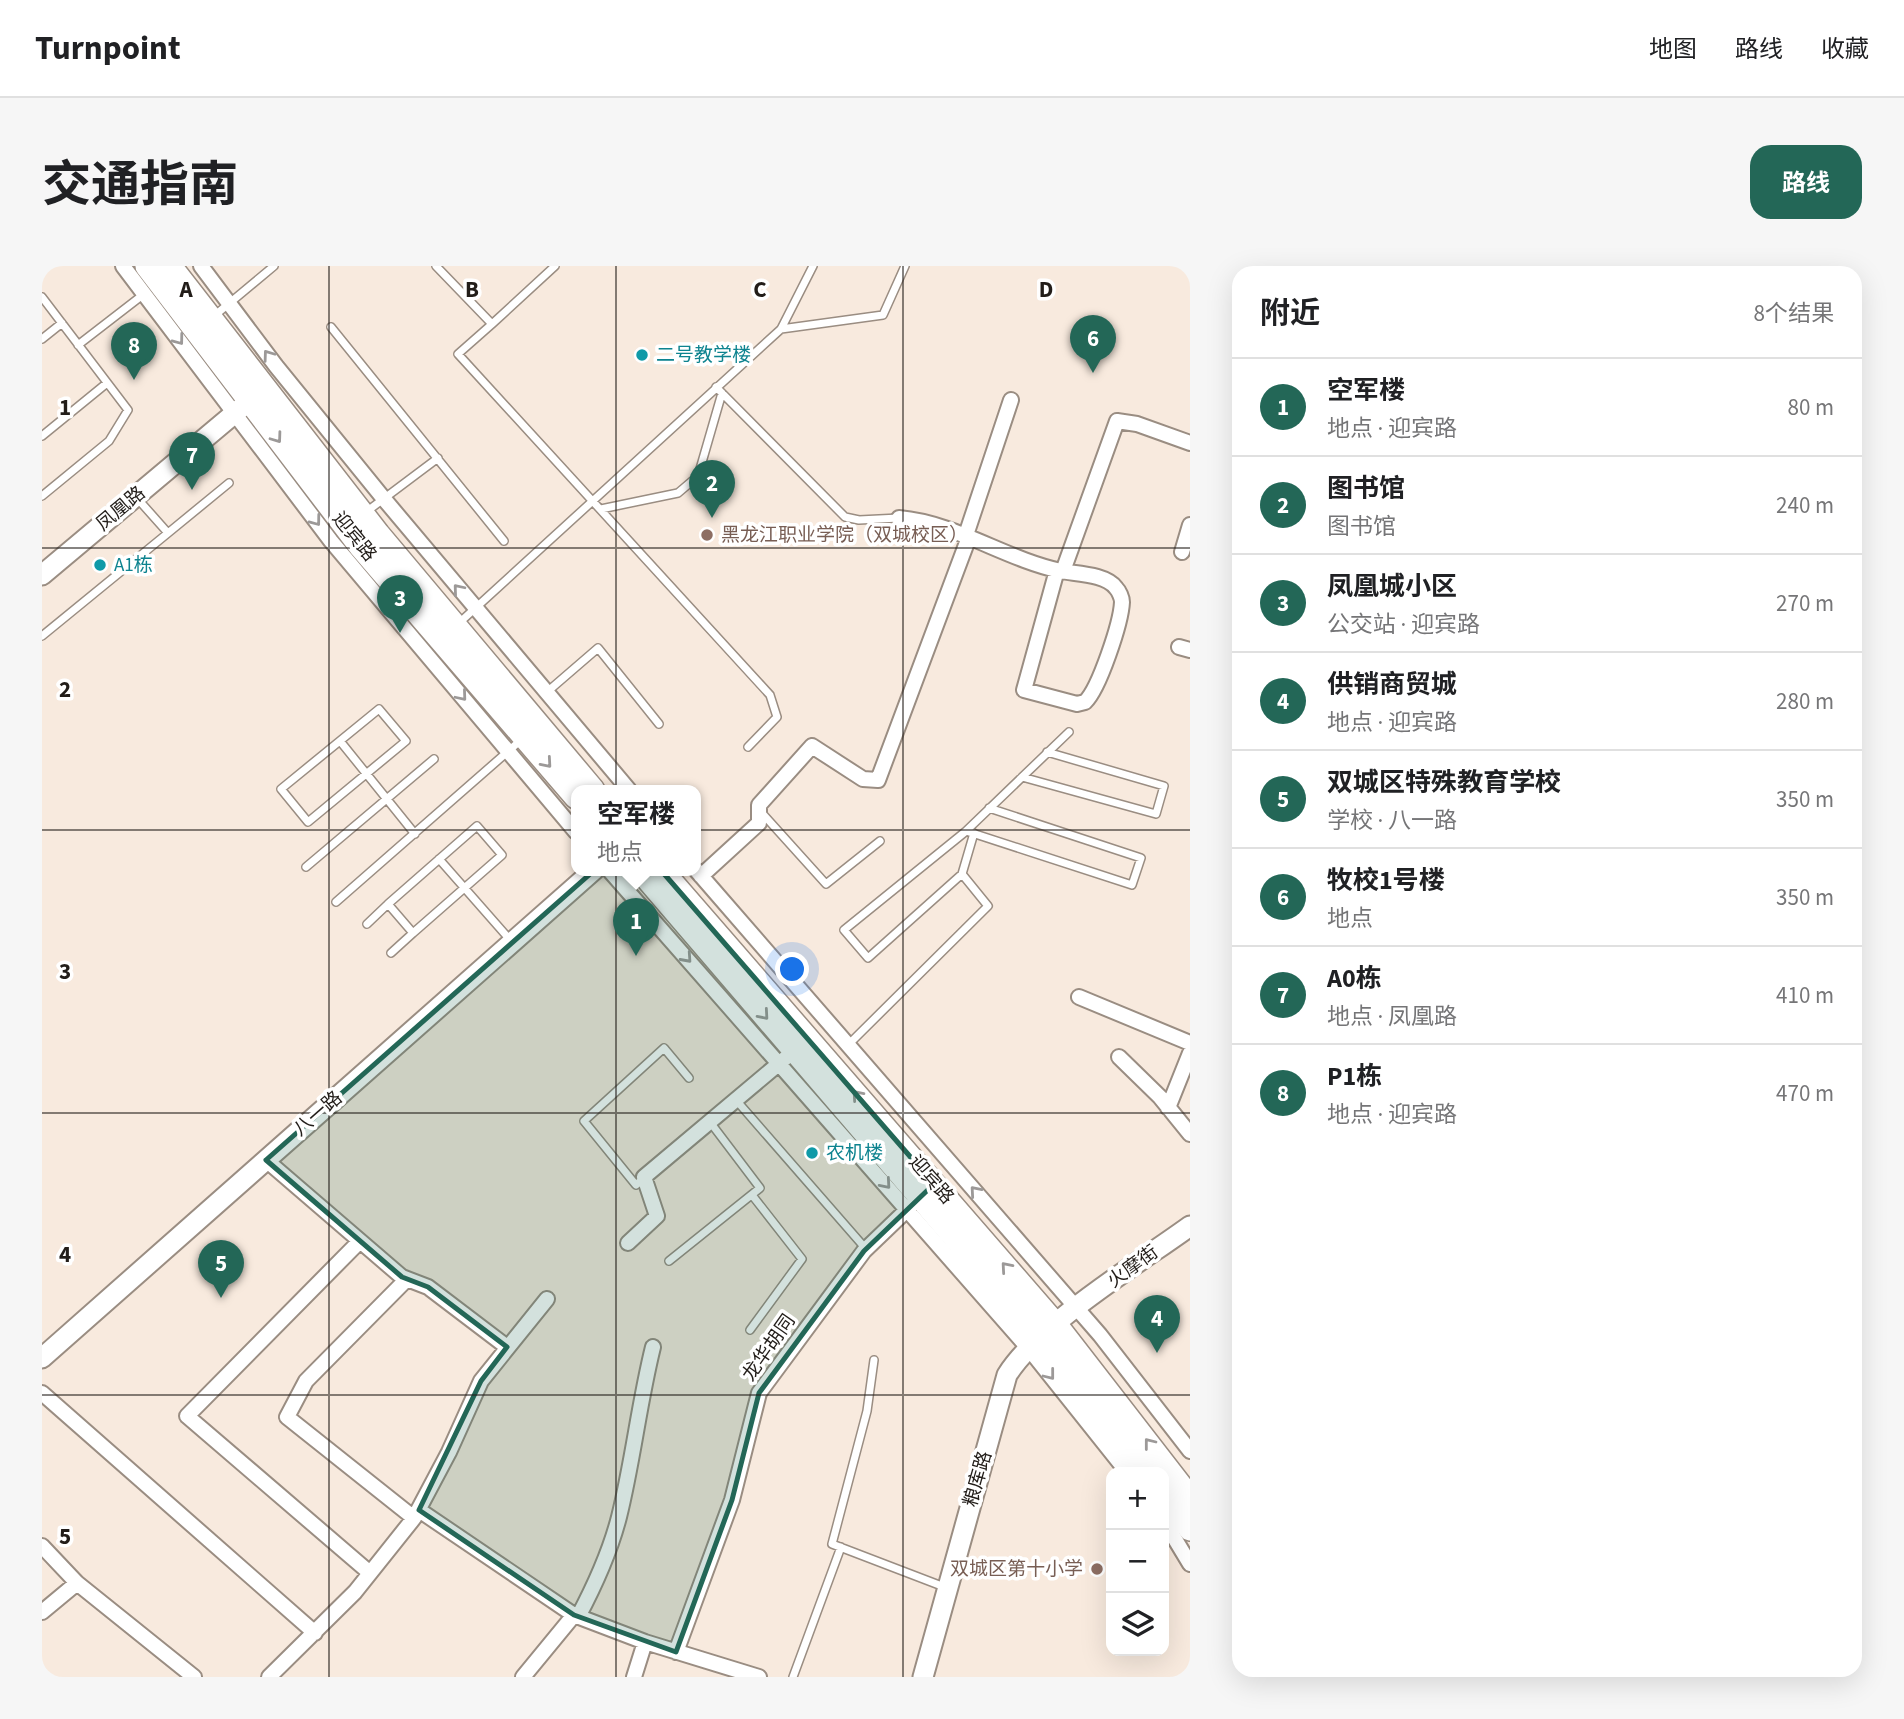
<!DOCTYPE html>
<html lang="zh">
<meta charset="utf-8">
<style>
body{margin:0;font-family:"Source Sans 3","Noto Sans SC",sans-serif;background:#f6f6f6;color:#202124}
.controls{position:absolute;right:21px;bottom:21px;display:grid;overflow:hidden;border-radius:14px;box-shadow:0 7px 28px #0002}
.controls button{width:63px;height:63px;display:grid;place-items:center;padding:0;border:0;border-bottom:2px solid #e0e0e0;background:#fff;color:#202124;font:35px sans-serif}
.you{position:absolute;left:751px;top:704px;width:24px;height:24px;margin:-18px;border:5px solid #fff;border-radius:50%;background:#1a73e8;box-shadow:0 0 0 10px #1a73e833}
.badge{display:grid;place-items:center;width:46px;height:46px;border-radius:50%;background:#236757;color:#fff;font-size:23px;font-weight:700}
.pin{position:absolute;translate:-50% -58px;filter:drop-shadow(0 2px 4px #0008)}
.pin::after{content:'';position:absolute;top:37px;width:24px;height:21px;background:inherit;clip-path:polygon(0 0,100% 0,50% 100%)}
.popup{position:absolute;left:529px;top:519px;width:130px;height:91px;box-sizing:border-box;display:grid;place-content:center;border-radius:14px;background:#fff;filter:drop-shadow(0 2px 5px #0005);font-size:23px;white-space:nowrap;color:#757577}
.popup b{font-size:26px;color:#202124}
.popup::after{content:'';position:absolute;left:50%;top:100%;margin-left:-14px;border:14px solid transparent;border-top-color:#fff}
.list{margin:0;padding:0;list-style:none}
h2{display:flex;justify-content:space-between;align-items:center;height:91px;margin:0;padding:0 28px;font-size:30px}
h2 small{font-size:23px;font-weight:400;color:#757577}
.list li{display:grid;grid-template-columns:46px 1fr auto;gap:21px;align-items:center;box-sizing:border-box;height:98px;padding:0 28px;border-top:2px solid #e0e0e0}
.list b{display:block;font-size:26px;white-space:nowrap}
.list p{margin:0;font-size:23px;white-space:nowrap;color:#757577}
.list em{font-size:23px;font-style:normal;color:#757577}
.icon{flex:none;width:38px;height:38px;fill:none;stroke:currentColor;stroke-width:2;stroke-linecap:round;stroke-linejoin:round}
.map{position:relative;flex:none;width:1148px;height:1411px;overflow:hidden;border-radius:21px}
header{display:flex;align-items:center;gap:42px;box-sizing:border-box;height:98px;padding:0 35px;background:#fff;border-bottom:2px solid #e0e0e0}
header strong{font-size:33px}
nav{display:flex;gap:38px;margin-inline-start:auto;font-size:24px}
.intro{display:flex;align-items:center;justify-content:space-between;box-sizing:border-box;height:168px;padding:0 42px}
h1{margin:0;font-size:49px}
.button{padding:18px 32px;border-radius:21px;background:#236757;color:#fff;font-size:24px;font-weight:700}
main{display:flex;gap:42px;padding:0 42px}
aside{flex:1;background:#fff;border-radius:21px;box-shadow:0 7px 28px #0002}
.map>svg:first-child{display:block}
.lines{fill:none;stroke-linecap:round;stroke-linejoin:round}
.service-casing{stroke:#9a8d82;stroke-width:10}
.minor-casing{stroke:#9a8d82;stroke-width:18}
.tertiary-casing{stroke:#9a8d82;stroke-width:23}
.primary-casing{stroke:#9a8d82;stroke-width:26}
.service{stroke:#fff;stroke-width:7}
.minor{stroke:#fff;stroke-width:14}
.tertiary{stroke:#fff;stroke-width:19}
.primary{stroke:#fff;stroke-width:23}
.oneway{stroke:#9c9998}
.marked{fill:#236757;fill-opacity:0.2;stroke:#236757;stroke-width:5;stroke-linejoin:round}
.grid{fill:none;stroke:#221d19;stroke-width:2;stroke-opacity:0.55}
.culture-dot{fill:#0f9aa8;stroke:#fff;stroke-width:2.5}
.education-dot{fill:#8d6e63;stroke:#fff;stroke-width:2.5}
.labels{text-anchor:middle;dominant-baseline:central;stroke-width:7;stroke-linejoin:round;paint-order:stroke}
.culture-label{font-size:19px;fill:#0d838f;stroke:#fff;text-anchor:start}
.street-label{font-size:19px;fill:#221d19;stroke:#fff}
.education-label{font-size:19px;fill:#785e54;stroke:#fff;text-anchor:start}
.grid-label{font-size:23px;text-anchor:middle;font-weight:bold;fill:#221d19;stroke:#fff;stroke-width:7;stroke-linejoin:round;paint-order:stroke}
</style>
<header>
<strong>Turnpoint</strong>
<nav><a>地图</a><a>路线</a><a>收藏</a></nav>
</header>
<div class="intro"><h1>交通指南</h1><a class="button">路线</a></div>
<main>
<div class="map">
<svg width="1148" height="1411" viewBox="0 0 1148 1411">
<rect width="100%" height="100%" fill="#f8eade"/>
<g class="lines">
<defs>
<path id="service" d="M394 0 450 58 513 0
M0 31 86 144 67 175 0 230
M172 50 232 0
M450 58 416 88 728 429 735 451 706 481
M289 61 462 275
M739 63 841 49 863 0
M0 73 20 57
M36 79 102 28
M674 121 803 251 817 254 857 252
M0 170 65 117
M94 231 126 267 187 217
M559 243 636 227 656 210 680 127
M324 246 396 192
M417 357 739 63 771 0
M0 370 126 267
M505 426 556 382 617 458
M337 443 364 475 266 556 239 523Z
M298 475 373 568
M980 511 1114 548 1122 520 1005 486
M720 547 784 618 838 575
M435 560 460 589 371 667 346 638Z
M924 565 1090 619 1099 592 947 542
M397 593 470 676
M264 601 392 493
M920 608 932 567
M294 636 479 474
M325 658 346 638
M349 687 371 667
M806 779 946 640 920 608 826 692 802 664 923 566 1027 466
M694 834 824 983
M602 912 594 919 542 855 622 782 647 812
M627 995 718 922 668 856
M708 1064 760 993 710 929
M832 1094 825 1145 790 1278 905 1322
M751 1411 799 1281"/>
<path id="minor" d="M81 0 289 275 534 566
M159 0 234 100 342 233 587 524
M857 252C914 257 963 293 1019 305 1035 308 1064 308 1074 322 1077 325 1080 332 1080 336 1079 357 1057 423 1043 436L1035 438 982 424 1015 304
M924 269 969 134
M1140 286 1148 259
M1021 305 1075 155 1095 158 1148 177
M1137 381 1148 384
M567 604 987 1083 1085 1206
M654 604 1058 1069 1148 1185
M659 610 717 557V539L770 480 821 513 836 514 927 271
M1037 731 1148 777
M1077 791 1118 831 1148 868
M1126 842 1148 787
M224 894 360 1011 386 1021 465 1081
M318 975 145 1150 328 1307
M586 977 615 950 602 911 746 790
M365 1013 264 1115 245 1151 372 1252
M0 1127 273 1367
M377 1244 532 1349 603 1376 717 1411
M1122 1255 1148 1298
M0 1280 35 1317 152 1411
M0 1346 35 1317
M536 1351C553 1319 568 1286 577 1251 591 1195 597 1137 611 1081
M634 1386 690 1234 717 1127 822 985 871 938
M227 1411 313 1326 372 1252 407 1186 439 1115 505 1033
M481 1411 532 1349
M592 1411 603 1376"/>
<path id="tertiary" d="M0 309 218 126
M0 1092 552 604
M881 1411 965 1109C997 1058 1097 997 1148 960"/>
<path id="primary" d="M105 0 319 281 534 531
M128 0 336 268 551 524
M598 604 999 1072 1107 1206
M619 604 1014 1059 1148 1232
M1122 1226 1148 1263"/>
</defs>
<use href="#service" class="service-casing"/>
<use href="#minor" class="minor-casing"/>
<use href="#tertiary" class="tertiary-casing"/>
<use href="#primary" class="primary-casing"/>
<use href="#service" class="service"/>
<use href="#minor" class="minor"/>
<use href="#tertiary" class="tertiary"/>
<use href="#primary" class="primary"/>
</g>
<defs><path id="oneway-chevron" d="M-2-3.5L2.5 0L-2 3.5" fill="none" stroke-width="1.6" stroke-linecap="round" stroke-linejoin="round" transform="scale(1.75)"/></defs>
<g class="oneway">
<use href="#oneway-chevron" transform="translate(137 74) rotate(53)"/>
<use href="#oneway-chevron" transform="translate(226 89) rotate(-126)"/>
<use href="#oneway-chevron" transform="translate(235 172) rotate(54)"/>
<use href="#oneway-chevron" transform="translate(274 255) rotate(53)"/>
<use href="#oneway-chevron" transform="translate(416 323) rotate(-130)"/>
<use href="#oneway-chevron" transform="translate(420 430) rotate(50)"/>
<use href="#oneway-chevron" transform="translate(505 497) rotate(49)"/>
<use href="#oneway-chevron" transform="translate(645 692) rotate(48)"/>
<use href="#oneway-chevron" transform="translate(722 749) rotate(49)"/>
<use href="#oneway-chevron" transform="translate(815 829) rotate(-131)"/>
<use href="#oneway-chevron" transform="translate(844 918) rotate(49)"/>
<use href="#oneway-chevron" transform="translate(933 925) rotate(-131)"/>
<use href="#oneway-chevron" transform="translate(964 1001) rotate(-131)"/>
<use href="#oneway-chevron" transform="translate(1008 1109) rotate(52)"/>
<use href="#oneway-chevron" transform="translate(1107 1177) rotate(-128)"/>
</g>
<path class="marked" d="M590 571 892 918 822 985 717 1127 690 1234 634 1386 532 1349 377 1244 439 1115 465 1081 386 1021 360 1011 224 894Z"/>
<path class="grid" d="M287 0V1411M574 0V1411M861 0V1411M0 282H1148M0 564H1148M0 847H1148M0 1129H1148"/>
<g class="culture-dot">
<circle cx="600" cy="89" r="7"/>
<circle cx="58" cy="299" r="7"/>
<circle cx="770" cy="887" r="7"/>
</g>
<g class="education-dot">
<circle cx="665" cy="269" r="7"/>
<circle cx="1055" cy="1303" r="7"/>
</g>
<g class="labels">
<g class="culture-label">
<text x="614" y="89">二号教学楼</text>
<text x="72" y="299">A1栋</text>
<text x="784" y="887">农机楼</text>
</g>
<g class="street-label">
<text transform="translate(79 243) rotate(-40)">凤凰路</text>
<text transform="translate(312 271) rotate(51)">迎宾路</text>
<text transform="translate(276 848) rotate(-41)">八一路</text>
<text transform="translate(889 914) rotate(49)">迎宾路</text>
<text transform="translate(1091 1001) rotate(-36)">火摩街</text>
<text transform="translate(727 1082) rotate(-55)">龙华胡同</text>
<text transform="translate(936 1213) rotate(-74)">粮库路</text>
</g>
<g class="education-label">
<text x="679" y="269">黑龙江职业学院（双城校区）</text>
<text x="1041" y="1303" text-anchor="end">双城区第十小学</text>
</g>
</g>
<g class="grid-label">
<text x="144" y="31">A</text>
<text x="430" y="31">B</text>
<text x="718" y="31">C</text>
<text x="1004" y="31">D</text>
<text x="23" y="149">1</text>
<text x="23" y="431">2</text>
<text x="23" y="713">3</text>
<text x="23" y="996">4</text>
<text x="23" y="1278">5</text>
</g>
</svg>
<div class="controls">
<button>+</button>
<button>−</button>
<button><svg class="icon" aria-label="layers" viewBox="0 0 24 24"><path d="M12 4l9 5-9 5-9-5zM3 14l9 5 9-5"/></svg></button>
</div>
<div class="you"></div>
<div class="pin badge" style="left:594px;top:690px">1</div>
<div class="popup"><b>空军楼</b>地点</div>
<div class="pin badge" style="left:670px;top:252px">2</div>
<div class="pin badge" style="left:358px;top:367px">3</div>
<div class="pin badge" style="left:1115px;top:1087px">4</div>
<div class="pin badge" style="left:179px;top:1032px">5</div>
<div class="pin badge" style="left:1051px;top:107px">6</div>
<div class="pin badge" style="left:150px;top:224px">7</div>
<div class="pin badge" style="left:92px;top:114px">8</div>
</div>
<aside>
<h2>附近<small>8个结果</small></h2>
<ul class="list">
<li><span class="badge">1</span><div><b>空军楼</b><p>地点 · 迎宾路</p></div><em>80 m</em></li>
<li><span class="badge">2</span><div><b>图书馆</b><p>图书馆</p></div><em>240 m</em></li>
<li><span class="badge">3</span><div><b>凤凰城小区</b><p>公交站 · 迎宾路</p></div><em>270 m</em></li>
<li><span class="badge">4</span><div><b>供销商贸城</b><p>地点 · 迎宾路</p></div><em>280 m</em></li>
<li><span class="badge">5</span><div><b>双城区特殊教育学校</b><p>学校 · 八一路</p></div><em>350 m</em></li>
<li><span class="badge">6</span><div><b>牧校1号楼</b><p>地点</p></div><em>350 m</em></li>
<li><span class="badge">7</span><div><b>A0栋</b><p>地点 · 凤凰路</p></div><em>410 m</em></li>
<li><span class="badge">8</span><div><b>P1栋</b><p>地点 · 迎宾路</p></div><em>470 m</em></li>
</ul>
</aside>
</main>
